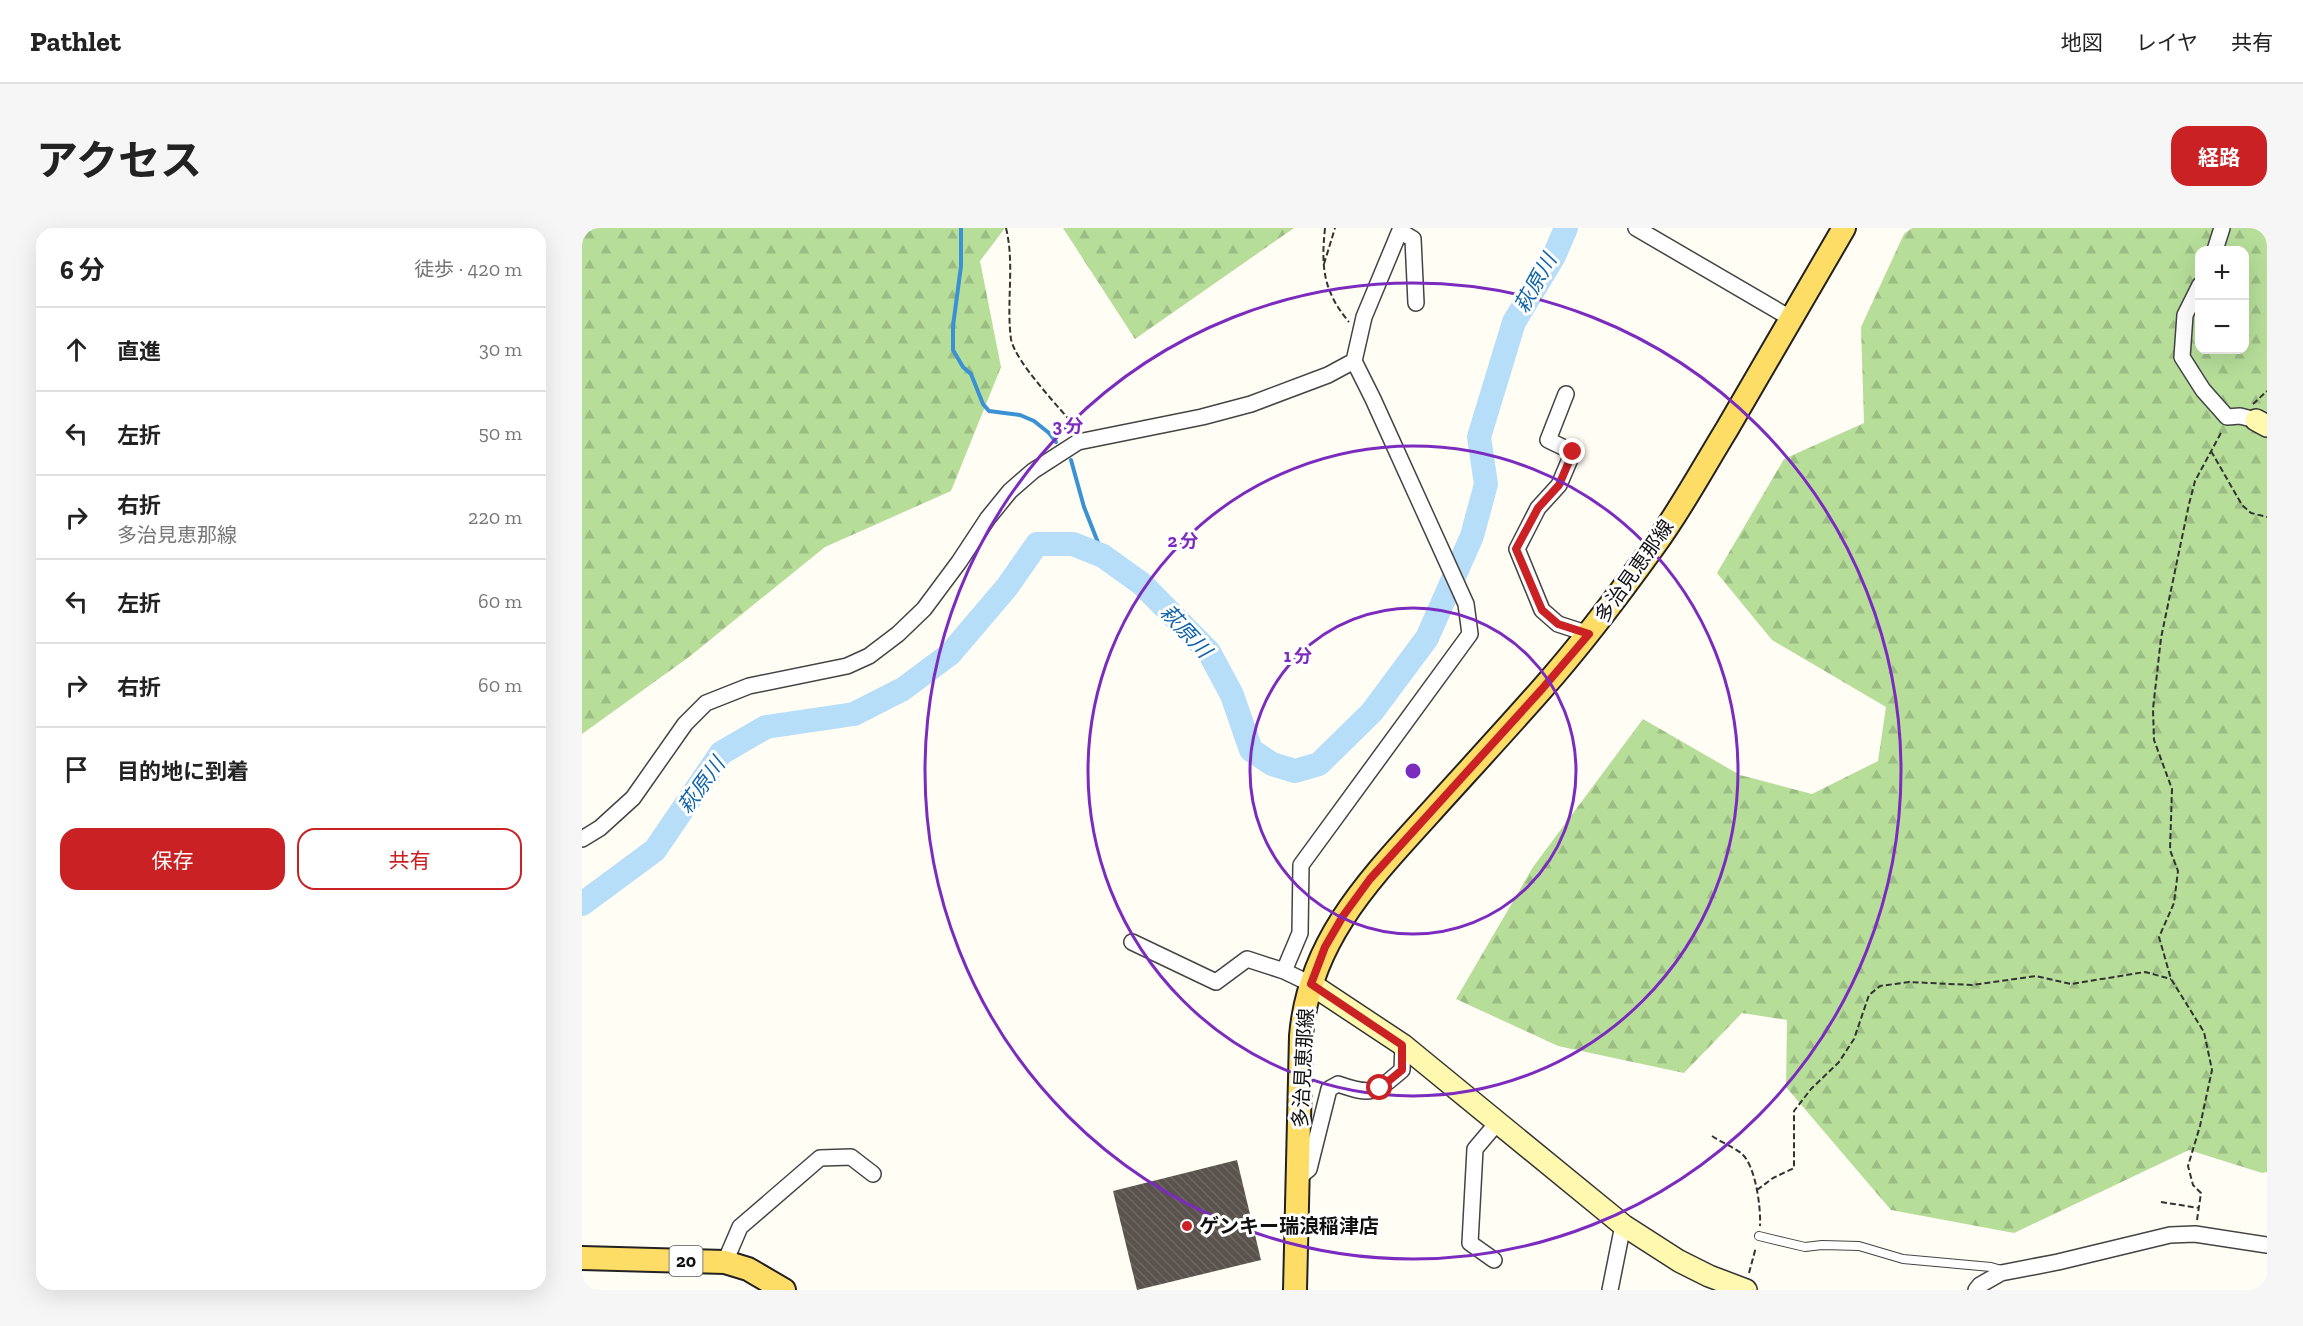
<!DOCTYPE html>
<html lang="ja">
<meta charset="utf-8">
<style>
body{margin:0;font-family:"Zilla Slab","Noto Sans JP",serif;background:#f6f6f6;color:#222}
.controls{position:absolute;right:18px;top:18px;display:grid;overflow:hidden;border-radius:12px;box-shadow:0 6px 24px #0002}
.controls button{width:54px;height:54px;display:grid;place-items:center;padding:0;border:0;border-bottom:2px solid #e0e0e0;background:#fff;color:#222;font:30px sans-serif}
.stop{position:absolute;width:18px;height:18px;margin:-14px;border:4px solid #c92124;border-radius:50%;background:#fff}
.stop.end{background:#c92124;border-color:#fff;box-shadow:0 2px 6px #0008}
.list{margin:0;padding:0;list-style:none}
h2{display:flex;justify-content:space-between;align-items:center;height:78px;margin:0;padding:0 24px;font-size:26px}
h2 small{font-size:20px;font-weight:400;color:#767676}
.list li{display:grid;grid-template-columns:39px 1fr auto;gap:18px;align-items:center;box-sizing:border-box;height:84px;padding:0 24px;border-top:2px solid #e0e0e0}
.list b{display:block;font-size:22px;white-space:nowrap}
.list p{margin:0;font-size:20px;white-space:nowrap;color:#767676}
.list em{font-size:20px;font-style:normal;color:#767676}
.actions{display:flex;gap:12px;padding:18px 24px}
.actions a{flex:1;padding:14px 0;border:2px solid #c92124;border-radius:18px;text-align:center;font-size:21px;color:#c92124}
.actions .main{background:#c92124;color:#fff}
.icon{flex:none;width:33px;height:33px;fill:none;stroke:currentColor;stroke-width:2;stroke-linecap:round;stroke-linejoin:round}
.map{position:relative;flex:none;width:1685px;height:1062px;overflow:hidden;border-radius:18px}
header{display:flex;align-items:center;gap:36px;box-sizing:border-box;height:84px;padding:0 30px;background:#fff;border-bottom:2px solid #e0e0e0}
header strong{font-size:28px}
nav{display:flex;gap:33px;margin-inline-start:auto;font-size:21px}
.intro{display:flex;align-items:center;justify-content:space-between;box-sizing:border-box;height:144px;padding:0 36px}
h1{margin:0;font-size:42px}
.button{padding:15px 27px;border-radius:18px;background:#c92124;color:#fff;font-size:21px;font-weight:700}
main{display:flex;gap:36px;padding:0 36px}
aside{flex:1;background:#fff;border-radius:18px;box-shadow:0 6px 24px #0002}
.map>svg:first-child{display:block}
.forest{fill:url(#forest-firs);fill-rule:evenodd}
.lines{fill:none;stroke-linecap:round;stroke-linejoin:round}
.stream{stroke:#3a92d4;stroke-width:4}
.river{stroke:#b6def9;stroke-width:24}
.building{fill:url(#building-back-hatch)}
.lane-casing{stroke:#444;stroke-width:10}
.street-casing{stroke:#444;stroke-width:18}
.secondary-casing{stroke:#333;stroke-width:24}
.primary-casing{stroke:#222;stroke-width:26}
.path{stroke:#333;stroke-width:2;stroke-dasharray:6 3;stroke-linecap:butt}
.lane{stroke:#fff;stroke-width:8}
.street{stroke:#fff;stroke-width:15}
.secondary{stroke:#fff8af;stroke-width:21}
.primary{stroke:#fedd66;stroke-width:22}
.route{stroke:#c92124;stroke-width:8}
.ring{fill:none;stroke:#7b2cbf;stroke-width:3}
.poi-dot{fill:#c92124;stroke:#fff;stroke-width:2}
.labels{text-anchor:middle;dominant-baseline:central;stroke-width:6;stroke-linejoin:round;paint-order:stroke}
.shield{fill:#fff;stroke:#585858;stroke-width:1.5}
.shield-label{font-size:18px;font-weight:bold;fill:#111}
.street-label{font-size:20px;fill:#111;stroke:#fff}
.poi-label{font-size:20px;font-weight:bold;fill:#111;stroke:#fff;text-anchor:start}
.water-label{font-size:21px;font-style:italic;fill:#1264aa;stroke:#fff}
.centre{fill:#7b2cbf;stroke:#fff;stroke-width:3}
.ring-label{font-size:18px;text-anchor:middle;font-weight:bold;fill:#7b2cbf;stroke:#fff;stroke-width:6;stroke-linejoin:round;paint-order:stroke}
</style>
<header>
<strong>Pathlet</strong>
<nav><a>地図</a><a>レイヤ</a><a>共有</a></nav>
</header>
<div class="intro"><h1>アクセス</h1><a class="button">経路</a></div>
<main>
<aside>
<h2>6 分<small>徒歩 · 420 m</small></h2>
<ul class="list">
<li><svg class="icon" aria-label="ahead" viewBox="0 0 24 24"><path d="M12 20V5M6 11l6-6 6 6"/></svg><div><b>直進</b></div><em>30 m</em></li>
<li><svg class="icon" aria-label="left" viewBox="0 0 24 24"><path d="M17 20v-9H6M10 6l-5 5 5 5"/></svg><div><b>左折</b></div><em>50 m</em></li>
<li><svg class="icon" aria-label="right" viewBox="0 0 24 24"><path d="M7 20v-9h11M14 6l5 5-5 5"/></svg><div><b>右折</b><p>多治見恵那線</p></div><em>220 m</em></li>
<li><svg class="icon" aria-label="left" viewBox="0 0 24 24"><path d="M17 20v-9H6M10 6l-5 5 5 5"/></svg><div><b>左折</b></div><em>60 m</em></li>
<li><svg class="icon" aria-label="right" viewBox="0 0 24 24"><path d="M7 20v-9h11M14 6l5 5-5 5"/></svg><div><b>右折</b></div><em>60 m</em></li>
<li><svg class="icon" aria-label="arrive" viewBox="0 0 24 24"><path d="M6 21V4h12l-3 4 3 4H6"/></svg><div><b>目的地に到着</b></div></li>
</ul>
<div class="actions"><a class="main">保存</a><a>共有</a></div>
</aside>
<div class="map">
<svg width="1685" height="1062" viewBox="0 0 1685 1062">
<defs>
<pattern id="forest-firs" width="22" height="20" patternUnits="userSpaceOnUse" patternTransform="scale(1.5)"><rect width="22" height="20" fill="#b6de99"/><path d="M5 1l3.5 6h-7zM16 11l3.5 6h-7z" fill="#9bbd83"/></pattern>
<pattern id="building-back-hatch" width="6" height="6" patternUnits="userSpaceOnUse" patternTransform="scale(1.5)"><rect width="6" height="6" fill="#5a524c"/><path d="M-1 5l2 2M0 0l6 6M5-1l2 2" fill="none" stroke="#6d6662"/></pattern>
</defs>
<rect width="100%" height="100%" fill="#fffdf4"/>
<path class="forest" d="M0 0H423L398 33 419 139 369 263 243 319 107 429 0 506Z
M481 0H712L553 111Z
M1330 0H1685V944L1680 945 1607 922 1432 1005 1309 982 1204 859 1205 792 1160 785 1102 845 976 818 874 771 951 639 1061 491 1158 547 1230 566 1296 533 1304 479 1190 412 1135 345 1202 231 1282 195 1279 99 1322 6ZM1618 22H1662V122H1618Z"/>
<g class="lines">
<path class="stream" d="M379 0V38L371 98V122L381 139 389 146 401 176 407 183 438 187 452 193 467 205 474 214
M489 232 502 279 517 317 514 325"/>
<path class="river" d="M0 676 73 622 139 525 184 499 272 486 321 461 368 426 425 359 455 316H491L521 328 560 356 627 424 650 467 669 522 690 536 713 543 737 536 790 484 845 410 890 308 904 256 897 209 932 94 972 28 984 0"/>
</g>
<path class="building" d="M655 932 679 1032 555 1062 531 963Z"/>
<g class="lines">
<defs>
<path id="lane" d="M1177 1008 1223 1019 1240 1017 1277 1018 1321 1031 1409 1039 1423 1043"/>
<path id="street" d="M1054 0 1210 91
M818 3 831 11 834 75
M1633 22 1640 0
M1618 57 1603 87 1600 129 1621 162 1645 189 1658 188 1674 192
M984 166 966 212 991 224 977 257 956 280 935 321 960 382 976 396 1007 406
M0 611 18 600 51 570 103 496 124 475 167 458 265 438 287 428 316 406 342 381 377 334 406 290 428 263 451 243 496 214 620 189 669 176 746 147 772 133
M550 714 634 754 665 731 702 743
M729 756 702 743 718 705 719 637 888 406 884 376 791 171 772 133 782 89 819 0
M716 950 727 941 747 861 756 856C790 868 793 865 820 842L821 817
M912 1032 888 1015 893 921 915 895
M143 1034 158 999 238 930 269 929 291 946
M1028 1062 1041 997
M1394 1062 1398 1057 1419 1045 1476 1034 1588 1007 1613 1006 1685 1017"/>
<path id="secondary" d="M1674 192 1685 198
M729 756 821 817 1041 997 1097 1033 1127 1048 1164 1062"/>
<path id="primary" d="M0 1030 143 1034 166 1041 202 1062
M713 1062 719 808C727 714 786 653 847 586 884 545 922 504 959 462 1000 416 1036 368 1072 318 1099 281 1121 240 1145 201 1184 134 1223 67 1262 0"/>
</defs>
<use href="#lane" class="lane-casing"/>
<use href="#street" class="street-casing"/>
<use href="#secondary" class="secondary-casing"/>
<use href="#primary" class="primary-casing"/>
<path class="path" d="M424 0C433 37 424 74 429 111 433 134 479 181 495 201
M743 0C739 39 741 63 767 94
M742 36 753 0
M1671 176 1685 163
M1629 223 1660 277 1669 285 1685 289
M1130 908C1139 914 1151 919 1159 925 1174 937 1179 981 1178 998
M1175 962 1191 950 1212 940V883L1229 861 1257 834 1272 811 1287 767 1298 758 1327 754 1390 757 1454 748 1489 756 1563 744 1589 751
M1579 974 1617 980
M1615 992 1619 965 1611 957 1606 938 1618 898 1630 842 1622 804 1589 751 1577 709 1592 675 1596 643 1588 622 1590 561 1572 512 1571 481 1579 410 1607 276 1613 253 1640 203
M1167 1045 1174 1019"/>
<use href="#lane" class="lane"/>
<use href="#street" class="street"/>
<use href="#secondary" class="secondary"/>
<use href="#primary" class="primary"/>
</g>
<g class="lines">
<path class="route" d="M798 860 820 842V817L729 756 743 719 761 688 788 651 960 461 1007 406 976 396 960 382 934 321 956 280 977 257 991 224"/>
</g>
<g class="ring">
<circle cx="831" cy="543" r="163"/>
<circle cx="831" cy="543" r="325"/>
<circle cx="831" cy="543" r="488"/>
</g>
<circle class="poi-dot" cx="605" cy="998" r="6"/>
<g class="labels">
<rect class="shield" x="87.5" y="1018" width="33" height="30" rx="4.5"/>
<g class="shield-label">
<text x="104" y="1033">20</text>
</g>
<g class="street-label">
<text transform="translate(1052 343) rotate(-55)">多治見恵那線</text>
<text transform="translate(721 840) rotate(-87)">多治見恵那線</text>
</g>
<g class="poi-label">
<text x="617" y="998">ゲンキー瑞浪稲津店</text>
</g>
<g class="water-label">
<text transform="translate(953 55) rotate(-61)">萩原川</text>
<text transform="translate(604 403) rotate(47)">萩原川</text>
<text transform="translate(119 557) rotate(-54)">萩原川</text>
</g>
</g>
<circle cx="831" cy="543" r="9" class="centre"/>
<g class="ring-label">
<text x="486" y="204">3 分</text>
<text x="601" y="319">2 分</text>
<text x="716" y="434">1 分</text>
</g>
</svg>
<div class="controls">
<button>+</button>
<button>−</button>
</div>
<div class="stop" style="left:798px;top:860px"></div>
<div class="stop end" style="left:991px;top:224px"></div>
</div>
</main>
